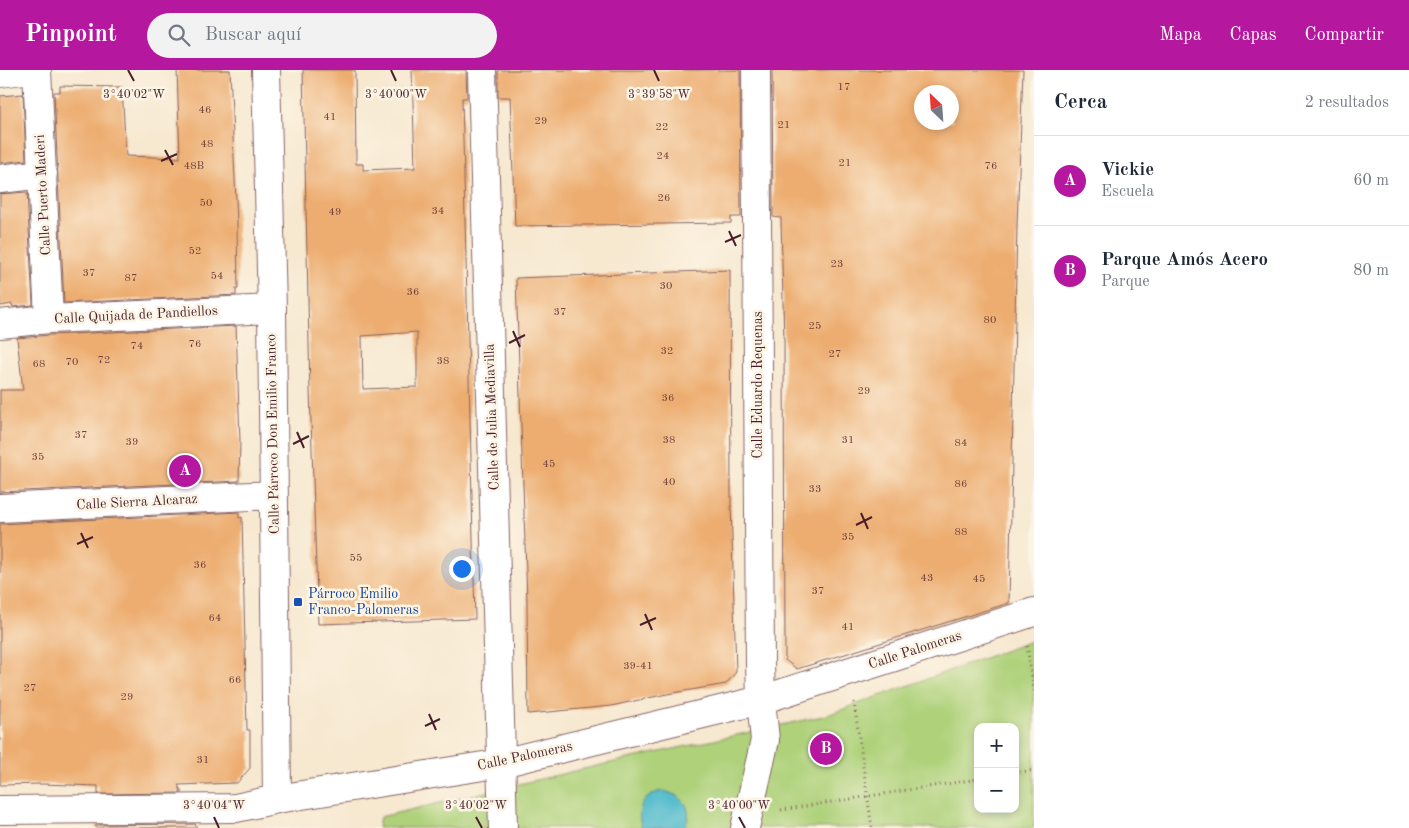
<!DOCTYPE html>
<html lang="es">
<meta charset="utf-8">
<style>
body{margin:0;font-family:"Old Standard TT",serif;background:#f2f2f3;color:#1f2937}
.controls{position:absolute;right:15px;bottom:15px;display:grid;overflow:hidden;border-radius:10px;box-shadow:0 2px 8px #0003}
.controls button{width:45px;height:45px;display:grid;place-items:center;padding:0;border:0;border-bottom:1px solid #e0e1e3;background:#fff;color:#1f2937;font:25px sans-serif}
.compass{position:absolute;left:914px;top:15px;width:45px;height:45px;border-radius:50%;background:#fff;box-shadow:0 2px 8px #0003;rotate:335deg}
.you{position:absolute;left:461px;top:498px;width:18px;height:18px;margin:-12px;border:4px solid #fff;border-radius:50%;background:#1a73e8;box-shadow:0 0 0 8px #1a73e833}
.badge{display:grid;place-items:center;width:32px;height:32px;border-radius:50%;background:#b5179e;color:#fff;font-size:16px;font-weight:700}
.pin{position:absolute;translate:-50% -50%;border:2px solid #fff;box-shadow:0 1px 5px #0006}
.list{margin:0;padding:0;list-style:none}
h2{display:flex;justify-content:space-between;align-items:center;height:65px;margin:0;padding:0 20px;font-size:21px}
h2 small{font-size:16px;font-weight:400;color:#747a83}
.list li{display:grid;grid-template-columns:32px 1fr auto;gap:15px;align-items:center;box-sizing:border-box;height:90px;padding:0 20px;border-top:1px solid #e0e1e3}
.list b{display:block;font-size:19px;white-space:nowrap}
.list p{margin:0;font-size:16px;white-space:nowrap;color:#747a83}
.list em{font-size:16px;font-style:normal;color:#747a83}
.icon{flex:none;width:28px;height:28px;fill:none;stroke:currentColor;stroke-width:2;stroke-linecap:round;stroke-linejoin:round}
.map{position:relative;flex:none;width:1034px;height:758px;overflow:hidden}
header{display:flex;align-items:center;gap:30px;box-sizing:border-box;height:70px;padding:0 25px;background:#b5179e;color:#fff}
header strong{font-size:24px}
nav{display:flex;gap:28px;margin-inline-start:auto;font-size:18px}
.search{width:350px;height:45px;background:#f2f2f3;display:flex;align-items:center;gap:12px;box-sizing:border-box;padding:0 18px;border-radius:28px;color:#747a83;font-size:19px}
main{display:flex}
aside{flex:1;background:#fff}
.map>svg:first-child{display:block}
.green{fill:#aed17a;stroke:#7c7852;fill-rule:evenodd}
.water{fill:#52bccd;stroke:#4e6e7c}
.building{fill:#edad71;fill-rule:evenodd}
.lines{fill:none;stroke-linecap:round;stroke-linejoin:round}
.street-casing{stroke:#876565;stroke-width:30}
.path{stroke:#876565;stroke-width:3;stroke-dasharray:1 4;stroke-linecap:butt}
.street{stroke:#fff;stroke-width:28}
.ticks{fill:none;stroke:#4a1f2b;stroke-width:2}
.transit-dot{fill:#1a4fb4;stroke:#fcf5e5;stroke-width:2}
.labels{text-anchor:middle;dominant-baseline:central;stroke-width:5;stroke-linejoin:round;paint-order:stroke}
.number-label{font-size:11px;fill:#73423c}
.street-label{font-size:14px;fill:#4a1f2b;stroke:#fcf5e5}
.transit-label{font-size:14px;fill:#164399;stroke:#fcf5e5;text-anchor:start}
.ticks-label{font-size:12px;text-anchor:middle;fill:#4a1f2b;stroke:#fcf5e5;stroke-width:5;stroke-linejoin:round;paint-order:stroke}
</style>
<header>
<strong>Pinpoint</strong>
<div class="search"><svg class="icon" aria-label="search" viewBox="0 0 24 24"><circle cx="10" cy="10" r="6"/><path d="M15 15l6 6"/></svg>Buscar aquí</div>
<nav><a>Mapa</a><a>Capas</a><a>Compartir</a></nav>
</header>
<main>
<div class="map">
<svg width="1034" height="758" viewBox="0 0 1034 758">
<rect width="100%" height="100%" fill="#fcf5e5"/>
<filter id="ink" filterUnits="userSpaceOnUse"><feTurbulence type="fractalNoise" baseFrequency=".02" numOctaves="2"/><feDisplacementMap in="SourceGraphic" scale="10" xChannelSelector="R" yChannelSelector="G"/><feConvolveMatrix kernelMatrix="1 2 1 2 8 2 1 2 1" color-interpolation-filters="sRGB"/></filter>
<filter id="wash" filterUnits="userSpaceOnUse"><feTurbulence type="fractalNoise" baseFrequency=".0096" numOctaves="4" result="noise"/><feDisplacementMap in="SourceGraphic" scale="20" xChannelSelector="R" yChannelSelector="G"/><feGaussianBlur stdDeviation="1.12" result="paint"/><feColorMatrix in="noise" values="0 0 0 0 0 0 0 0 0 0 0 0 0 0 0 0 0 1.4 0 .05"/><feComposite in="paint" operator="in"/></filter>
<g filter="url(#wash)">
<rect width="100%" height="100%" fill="#f7e8d0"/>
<path class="green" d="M1034 570V758H378L380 747 574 701 827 645ZM978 657H1015V739H978Z"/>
<path class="water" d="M661 721C681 723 696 738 684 758H642C635 740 643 726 661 721Z"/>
<g id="blocks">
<path class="building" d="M177 0H230L237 153 238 219H236V225L64 233 54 22H60V16L122 17 126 86 180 88Z
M303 0H355L356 94H363V100L415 98 412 0H466L467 28H462L475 549 318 554 310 321ZM417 262V317L363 319 362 266Z
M498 0H740L741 147H731V153L515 156 510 27H498Z
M772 0H1023L1017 155 1009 533 797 599 785 590 784 273 781 148 773 147ZM922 22H952V52H922Z
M23 24 26 90 0 93V26Z
M27 122 33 235 13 237 12 234 0 236V124Z
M730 200 731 433 736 602 726 614 667 624 611 636 528 644 527 531 516 208Z
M236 256 240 371 239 411 0 422V320H23L17 268 50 265Z
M239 442V448L242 447 247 660H250V698L237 713 178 715 182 723 98 724V716L42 714 0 715V454Z
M195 754 197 758H96V755Z"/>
</g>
</g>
<g filter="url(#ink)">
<use href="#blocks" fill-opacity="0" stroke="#876565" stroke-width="1"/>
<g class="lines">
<defs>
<path id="street" d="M37 0 49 249
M266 0 272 239 277 729
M482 0 503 758
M0 3 23 0
M0 109 43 104
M0 254 49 249 272 239
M0 438 273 425
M0 740 236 738 277 729 502 693 761 630 1034 542
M745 758 765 670 761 630 760 592 756 0"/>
</defs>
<use href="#street" class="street-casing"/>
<path class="path" d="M1027 576 1034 621
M854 632 872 758
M1015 703 1034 700
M781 740 978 709"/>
<use href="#street" class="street"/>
</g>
</g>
<path class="ticks" d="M128 0 134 11M391 0 396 11M654 0 659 11M165 80 173 95M161 91 177 84M729 161 736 176M725 172 741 165M513 261 520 277M509 273 525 265M297 362 304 378M293 374 309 366M861 443 868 459M856 455 872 447M81 463 88 478M77 474 93 467M645 544 652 560M640 555 656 548M429 644 436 660M425 656 440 649M214 747 219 758M476 747 482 758M739 747 745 758"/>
<rect class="transit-dot" x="293" y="527" width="10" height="10" rx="2.5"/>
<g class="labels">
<g class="number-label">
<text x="844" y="17">17</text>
<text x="205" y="40">46</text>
<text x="330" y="47">41</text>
<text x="541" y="51">29</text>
<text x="784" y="55">21</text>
<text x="662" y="57">22</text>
<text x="207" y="74">48</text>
<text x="663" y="86">24</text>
<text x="845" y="93">21</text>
<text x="194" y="96">48B</text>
<text x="991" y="96">76</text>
<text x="664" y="128">26</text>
<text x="206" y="133">50</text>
<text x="438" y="141">34</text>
<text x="335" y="142">49</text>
<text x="195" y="181">52</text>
<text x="837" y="194">23</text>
<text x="89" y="203">37</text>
<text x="217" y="206">54</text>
<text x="131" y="208">87</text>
<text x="666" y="216">30</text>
<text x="413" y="222">36</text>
<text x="560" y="242">37</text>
<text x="990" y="250">80</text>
<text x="815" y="256">25</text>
<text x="195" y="274">76</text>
<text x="137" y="276">74</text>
<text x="667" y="281">32</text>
<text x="835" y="284">27</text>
<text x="104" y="290">72</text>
<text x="443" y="291">38</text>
<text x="72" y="292">70</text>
<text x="39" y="294">68</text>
<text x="864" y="321">29</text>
<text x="668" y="328">36</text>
<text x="81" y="365">37</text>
<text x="669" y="370">38</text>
<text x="848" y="370">31</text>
<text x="132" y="372">39</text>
<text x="961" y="373">84</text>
<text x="38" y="387">35</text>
<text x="549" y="394">45</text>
<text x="669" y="412">40</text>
<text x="961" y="414">86</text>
<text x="815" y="419">33</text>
<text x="961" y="462">88</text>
<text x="848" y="467">35</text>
<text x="356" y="488">55</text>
<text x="200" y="495">36</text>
<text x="927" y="508">43</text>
<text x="979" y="509">45</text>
<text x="818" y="521">37</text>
<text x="215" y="548">64</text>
<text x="848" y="557">41</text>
<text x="638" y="596">39-41</text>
<text x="235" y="610">66</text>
<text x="30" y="618">27</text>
<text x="127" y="627">29</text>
<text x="203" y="690">31</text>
</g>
<g class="street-label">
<text transform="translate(43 125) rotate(-93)">Calle Puerto Maderi</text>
<text transform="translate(136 245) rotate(-3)">Calle Quijada de Pandiellos</text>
<text transform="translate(758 315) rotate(-90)">Calle Eduardo Requenas</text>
<text transform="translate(492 347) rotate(-92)">Calle de Julia Mediavilla</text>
<text transform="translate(273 364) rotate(-91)">Calle Párroco Don Emilio Franco</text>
<text transform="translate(137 432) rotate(-3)">Calle Sierra Alcaraz</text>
<text transform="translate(915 580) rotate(-18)">Calle Palomeras</text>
<text transform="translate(525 686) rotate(-12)">Calle Palomeras</text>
</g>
<g class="transit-label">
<text x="308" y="524">Párroco Emilio<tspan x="308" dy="16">Franco-Palomeras</tspan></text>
</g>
</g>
<g class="ticks-label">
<text x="134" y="28">3°40'02"W</text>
<text x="396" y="28">3°40'00"W</text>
<text x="659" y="28">3°39'58"W</text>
<text x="214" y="739">3°40'04"W</text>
<text x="476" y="739">3°40'02"W</text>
<text x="739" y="739">3°40'00"W</text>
</g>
</svg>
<div class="controls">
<button>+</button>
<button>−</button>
</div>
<svg class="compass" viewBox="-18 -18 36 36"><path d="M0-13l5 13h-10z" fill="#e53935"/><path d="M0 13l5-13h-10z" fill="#747a83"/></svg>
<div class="you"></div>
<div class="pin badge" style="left:185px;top:401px">A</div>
<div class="pin badge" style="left:826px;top:679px">B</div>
</div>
<aside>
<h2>Cerca<small>2 resultados</small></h2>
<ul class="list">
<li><span class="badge">A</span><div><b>Vickie</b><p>Escuela</p></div><em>60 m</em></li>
<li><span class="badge">B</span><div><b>Parque Amós Acero</b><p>Parque</p></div><em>80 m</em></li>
</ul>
</aside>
</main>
